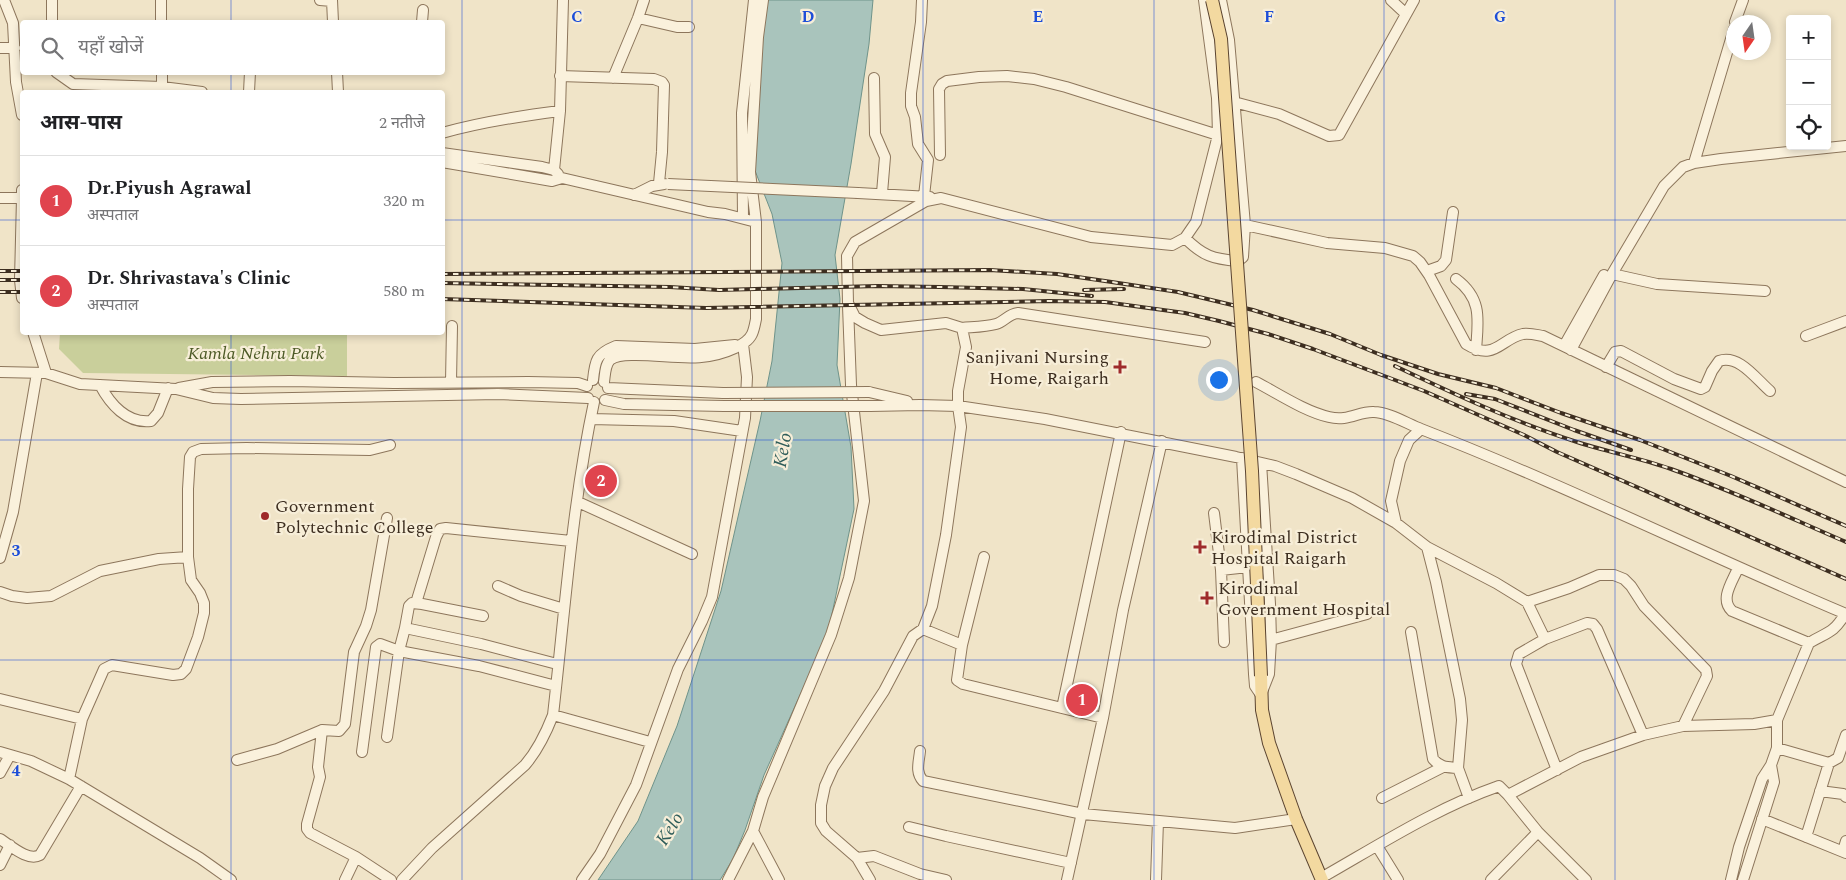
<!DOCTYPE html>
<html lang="hi">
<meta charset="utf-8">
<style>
body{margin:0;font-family:Spectral,"Noto Sans Devanagari",serif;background:#f6f6f6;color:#202124}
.controls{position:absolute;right:15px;top:15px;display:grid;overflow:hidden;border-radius:5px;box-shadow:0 2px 8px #0003}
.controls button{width:45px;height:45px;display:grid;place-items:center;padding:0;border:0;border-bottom:1px solid #e0e0e0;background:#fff;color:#202124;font:25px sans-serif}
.compass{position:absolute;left:1726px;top:15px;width:45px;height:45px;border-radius:50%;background:#fff;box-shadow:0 2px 8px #0003;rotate:193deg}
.you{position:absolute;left:1218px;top:379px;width:18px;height:18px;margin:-12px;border:4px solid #fff;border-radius:50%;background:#1a73e8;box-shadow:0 0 0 8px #1a73e833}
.badge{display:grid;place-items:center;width:32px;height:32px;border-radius:50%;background:#9e2a2b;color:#fff;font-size:16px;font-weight:700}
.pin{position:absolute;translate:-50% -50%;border:2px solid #fff;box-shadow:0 1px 5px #0006}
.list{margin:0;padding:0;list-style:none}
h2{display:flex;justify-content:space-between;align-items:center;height:65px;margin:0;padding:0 20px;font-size:21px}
h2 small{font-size:16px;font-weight:400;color:#757577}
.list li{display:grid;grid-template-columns:32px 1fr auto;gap:15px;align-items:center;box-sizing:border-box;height:90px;padding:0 20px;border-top:1px solid #e0e0e0}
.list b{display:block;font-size:19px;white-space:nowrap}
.list p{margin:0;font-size:16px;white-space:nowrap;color:#757577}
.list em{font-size:16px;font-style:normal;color:#757577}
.icon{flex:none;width:28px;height:28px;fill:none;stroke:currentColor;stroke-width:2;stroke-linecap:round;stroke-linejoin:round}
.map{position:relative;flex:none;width:1846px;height:880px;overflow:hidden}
.search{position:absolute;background:#fff;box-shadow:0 2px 8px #0003;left:20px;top:20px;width:425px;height:55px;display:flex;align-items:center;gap:12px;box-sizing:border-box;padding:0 18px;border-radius:5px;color:#757577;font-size:19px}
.panel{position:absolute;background:#fff;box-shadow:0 2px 8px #0003;left:20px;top:90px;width:425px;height:245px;border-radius:5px}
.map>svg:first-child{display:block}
.green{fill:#c9cf9b}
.water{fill:#a9c4bc;stroke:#6f938a}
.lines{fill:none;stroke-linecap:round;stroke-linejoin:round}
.minor-casing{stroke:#8d765c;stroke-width:12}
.major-casing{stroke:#5b4430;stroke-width:14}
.minor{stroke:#faf1dc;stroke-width:10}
.major{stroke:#f3d9a0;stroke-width:12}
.rail-casing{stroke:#3d2e20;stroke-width:4}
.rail{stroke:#f7eed8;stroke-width:2;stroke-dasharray:5.5;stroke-linecap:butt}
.minor-bridge-casing{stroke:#8d765c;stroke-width:12;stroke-linecap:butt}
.major-bridge-casing{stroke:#5b4430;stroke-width:14;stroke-linecap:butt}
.minor-bridge{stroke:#faf1dc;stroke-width:10}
.major-bridge{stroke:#f3d9a0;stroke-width:12}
.grid{fill:none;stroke:#1d4ed8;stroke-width:1;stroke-opacity:0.55}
.poi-dot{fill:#9e2a2b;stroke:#f7eed8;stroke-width:2}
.labels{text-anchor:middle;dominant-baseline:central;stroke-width:4.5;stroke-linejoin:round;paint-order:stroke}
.park-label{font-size:18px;font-style:italic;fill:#4d5a26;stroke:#f7eed8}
.poi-label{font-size:18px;fill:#3d2e20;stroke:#f7eed8;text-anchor:start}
.water-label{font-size:19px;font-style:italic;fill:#2f5d5a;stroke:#f7eed8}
.grid-label{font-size:16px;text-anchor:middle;font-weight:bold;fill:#1d4ed8;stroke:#f7eed8;stroke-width:4.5;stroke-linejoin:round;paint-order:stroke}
</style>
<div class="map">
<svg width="1846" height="880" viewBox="0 0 1846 880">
<rect width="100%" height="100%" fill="#f0e4c8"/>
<path class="green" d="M60 333H347V376L83 373 59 349Z"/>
<path class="water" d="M768 0H873L869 44 851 164 835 255 840 299 837 365 851 447 854 509 828 633 764 775 745 830 733 859 720 880H598L638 821 677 726 721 591 760 421 772 361 782 263 772 214 752 163 757 72Z"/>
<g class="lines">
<defs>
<path id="minor" d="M4 0 13 23 16 82 22 115
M52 0V22
M320 0 332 1
M332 0 333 22
M922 0 921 22 911 93V106L915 117 918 144 928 160 924 196
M1221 0 1229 40 1245 225 1327 243 1385 248 1413 256 1420 262 1429 275 1466 344C1495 362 1500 339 1523 334 1530 333 1537 335 1543 336L1846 482
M1391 0 1406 14
M638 18 677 27H689
M161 22V0
M422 22 423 10
M1735 22 1743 0
M0 48H15
M56 72 73 84 162 87V72
M337 72 338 92
M560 76 654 79 662 82 664 85 662 152 659 183
M613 78 638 18 644 0
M874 78 875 134 885 157 882 193
M162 87 202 92
M249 92 250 72
M1234 102 1279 114 1329 136 1339 135 1414 0
M442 133C481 122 520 116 560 111
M442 153 542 167 554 170 558 174
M940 155 939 89 942 84 947 81 979 77 1007 76 1034 79 1066 87 1218 135
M442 162 552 181 562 178 708 212 725 214 756 222V319C755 324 754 330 752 334 749 341 741 345 735 348 701 364 672 355 636 355 628 355 617 354 610 360 605 365 605 375 604 382
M1694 163 1734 29
M554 170 560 111 563 0
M858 193 930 197
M634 195 652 186 664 184
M0 198H22V190
M22 198 20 280 22 298
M743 218 742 113 754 0
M756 222 750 172 758 37 763 0
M1185 238C1203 256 1213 259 1238 261L1243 257 1245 225
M1427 271 1441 266 1446 260 1453 212
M1612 274 1657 284 1765 291
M1456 279C1483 299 1478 321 1476 350
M962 328C973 327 985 327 996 324 1004 322 1008 314 1018 313L1205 342
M33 332 46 373
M1806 336 1846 321
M1564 346 1604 275
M1571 350 1612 274 1664 186 1683 167 1694 163 1721 159 1846 146
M1606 367 1615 352 1621 351 1674 379 1701 389 1705 387 1712 371 1719 361C1739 354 1756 379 1770 391
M0 372 46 373 80 384 176 389 213 398 241 399 498 394 588 398
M593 380C595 360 596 354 616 346L695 349 735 345
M451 382 452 326
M1256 382C1279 394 1304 411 1329 417 1348 422 1359 411 1374 412 1388 412 1408 424 1421 429
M100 385C110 404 127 424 151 421L158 413 168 388
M179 388 212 382 290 381 394 383 528 382 578 383 587 386
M608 388 723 393
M869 392 907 401
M605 400 624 404 724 406
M870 406 920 405 958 406 1045 419 1236 457 1275 466 1296 474 1352 498 1396 523
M591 419 674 421 742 431
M1242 458 1254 674 1255 686 1261 695
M1261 463 1270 604 1271 640
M578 502 692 554
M1214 513 1221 570 1224 642
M387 518 371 610 366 626 354 652 345 724 339 731 322 730 318 767 320 777 307 824V829L310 833 356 857 391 880
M1427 547 1496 583 1527 602 1545 639
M984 557 962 645 957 680 963 684 1103 718
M0 558 13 512 37 373
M1738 568C1733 581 1719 599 1732 611L1809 643
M1221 570 1248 567
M498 586 521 596 564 609
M0 592 12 596 27 598 51 596 100 571 159 559 188 557
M1527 602 1569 588 1599 575H1614L1624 579 1631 586 1644 606 1706 670 1707 676 1683 726
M416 603 436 537 440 529 446 528 571 541
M405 628 409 606 412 603 422 604 483 616
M923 629 962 645
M1411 632 1433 759C1441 768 1447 767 1458 768
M1262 692 1269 674 1271 640 1367 614
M0 699 82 719
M1062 708 1121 432
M553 715 650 742
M387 737 399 651 479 666 556 686
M1777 748 1829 763 1806 837
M920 751C919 762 915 772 923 781L1083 814 1235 828 1296 819
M0 752 31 761 69 779 200 858 231 880
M362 752 376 647 380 644 399 651 405 628 481 644 557 664
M237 760 277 749 322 730
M1829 763 1838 758 1846 735
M1557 770 1516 664 1519 654 1545 639 1587 623 1593 624 1597 629 1643 735
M0 773 10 755
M69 779 82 719 104 669 112 665 173 675 181 674 186 669 198 637 204 613V603L200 593 191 580 188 557V489L190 457 193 452 201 449 247 448 370 450 390 445
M1820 791 1843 794 1846 797
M1508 795 1538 832 1586 880
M1382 798 1443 767
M1469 798 1458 768 1462 720 1460 699 1436 582 1427 547 1396 523 1391 501 1400 461 1409 440 1421 429C1565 485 1704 554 1846 614
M1762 819 1846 853
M909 827 946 836 1071 863
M753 831 779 880
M0 839C10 845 28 862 40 855L81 786
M1377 846 1398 880
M1843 851 1846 841
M857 858 874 856 920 874 946 880
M0 865 10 845
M1321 878C1379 845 1436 808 1499 786L1508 795 1581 757 1643 735 1683 726 1754 724 1777 720
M345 880 356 857
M402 880 432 848 525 765C538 750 546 733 553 715 565 610 572 505 594 402
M582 880 600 854 636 785 678 669 702 621 712 597 745 418 747 377 743 344
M728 880 753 831 763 797 831 635 849 578 864 501 851 385 848 306
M870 880 857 858 826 831 821 823V805L825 786 833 768 884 691 913 636 923 629 932 606 946 535 961 427 958 406V391L966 347 962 328 946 323 881 330 865 323 855 317 848 303 847 256 855 242 926 201 941 198 1091 237 1172 245 1185 238 1196 222 1218 135 1217 98 1204 0
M1067 880 1103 718 1123 610 1162 441
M1156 880 1158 821
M1491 880 1538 832
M1731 880 1739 847 1762 779 1771 765 1777 748V720L1809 643C1827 632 1833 634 1845 614
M1743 880 1774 782 1771 765"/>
<path id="major" d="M1261 676 1262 710 1269 743 1296 819 1322 880"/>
</defs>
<use href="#minor" class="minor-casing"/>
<use href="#major" class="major-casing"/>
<use href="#minor" class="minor"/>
<use href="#major" class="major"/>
<defs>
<path id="rail" d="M0 271H22
M442 274 990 270 1057 274 1105 281 1178 292 1253 310 1330 334 1381 355 1438 374 1496 388 1561 413 1640 440 1731 476 1846 526
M0 280H22
M442 283 670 287 719 290 878 286 940 287 1023 289 1092 296
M1084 290 1124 289
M0 292H22
M442 299 706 308 1049 301 1105 302 1141 307 1185 313 1219 321 1268 334 1313 349 1424 391 1524 435 1557 452 1846 579
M1395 366C1454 394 1514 422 1577 442 1608 452 1640 458 1671 469 1731 490 1788 517 1846 542
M1466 394 1495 399 1574 430 1631 450"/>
</defs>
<use href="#rail" class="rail-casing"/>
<use href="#rail" class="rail"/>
<defs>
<path id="minor-bridge" d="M668 184 858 193
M723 393 869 392
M724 406H870"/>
<path id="major-bridge" d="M1212 0 1221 39 1225 97 1252 471 1261 676"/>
</defs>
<use href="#minor-bridge" class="minor-bridge-casing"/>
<use href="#major-bridge" class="major-bridge-casing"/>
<use href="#minor-bridge" class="minor-bridge"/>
<use href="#major-bridge" class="major-bridge"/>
</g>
<path class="grid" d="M231 0V22M462 0V880M692 0V880M923 0V880M1154 0V880M1384 0V880M1615 0V880M231 72V92M0 220H22M442 220H1846M231 332V880M0 440H1846M0 660H1846"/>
<g class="poi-dot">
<path d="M1117.5 359.5h5v5h5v5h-5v5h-5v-5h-5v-5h5z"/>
<circle cx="265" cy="516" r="5"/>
<path d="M1197.5 539.5h5v5h5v5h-5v5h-5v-5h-5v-5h5z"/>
<path d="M1204.5 590.5h5v5h5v5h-5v5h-5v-5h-5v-5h5z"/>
</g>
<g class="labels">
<g class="park-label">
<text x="256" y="353">Kamla Nehru Park</text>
</g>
<g class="poi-label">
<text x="1109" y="357" text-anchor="end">Sanjivani Nursing<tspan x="1109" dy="21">Home, Raigarh</tspan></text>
<text x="275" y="506">Government<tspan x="275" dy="21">Polytechnic College</tspan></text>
<text x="1211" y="537">Kirodimal District<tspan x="1211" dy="21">Hospital Raigarh</tspan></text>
<text x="1218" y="588">Kirodimal<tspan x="1218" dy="21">Government Hospital</tspan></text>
</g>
<g class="water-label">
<text transform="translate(783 450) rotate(-80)">Kelo</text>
<text transform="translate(670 829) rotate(-58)">Kelo</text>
</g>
</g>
<g class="grid-label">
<text x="577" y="22">C</text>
<text x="808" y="22">D</text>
<text x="1038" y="22">E</text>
<text x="1269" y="22">F</text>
<text x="1500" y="22">G</text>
<text x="16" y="556">3</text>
<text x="16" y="776">4</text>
</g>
</svg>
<div class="controls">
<button>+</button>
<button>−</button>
<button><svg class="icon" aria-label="locate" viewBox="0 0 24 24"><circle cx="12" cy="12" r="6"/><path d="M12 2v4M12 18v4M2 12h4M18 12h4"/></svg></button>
</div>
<svg class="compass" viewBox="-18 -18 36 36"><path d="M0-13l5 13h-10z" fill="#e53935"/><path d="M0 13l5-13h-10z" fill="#757577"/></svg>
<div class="you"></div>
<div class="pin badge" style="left:1082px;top:700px;background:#e0444e">1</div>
<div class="pin badge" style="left:601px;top:481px;background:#e0444e">2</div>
<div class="search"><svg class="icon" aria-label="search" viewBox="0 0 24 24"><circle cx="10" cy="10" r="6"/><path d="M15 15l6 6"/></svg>यहाँ खोजें</div>
<section class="panel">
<h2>आस-पास<small>2 नतीजे</small></h2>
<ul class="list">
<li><span class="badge" style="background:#e0444e">1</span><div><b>Dr.Piyush Agrawal</b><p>अस्पताल</p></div><em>320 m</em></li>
<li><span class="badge" style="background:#e0444e">2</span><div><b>Dr. Shrivastava's Clinic</b><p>अस्पताल</p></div><em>580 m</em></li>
</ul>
</section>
</div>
